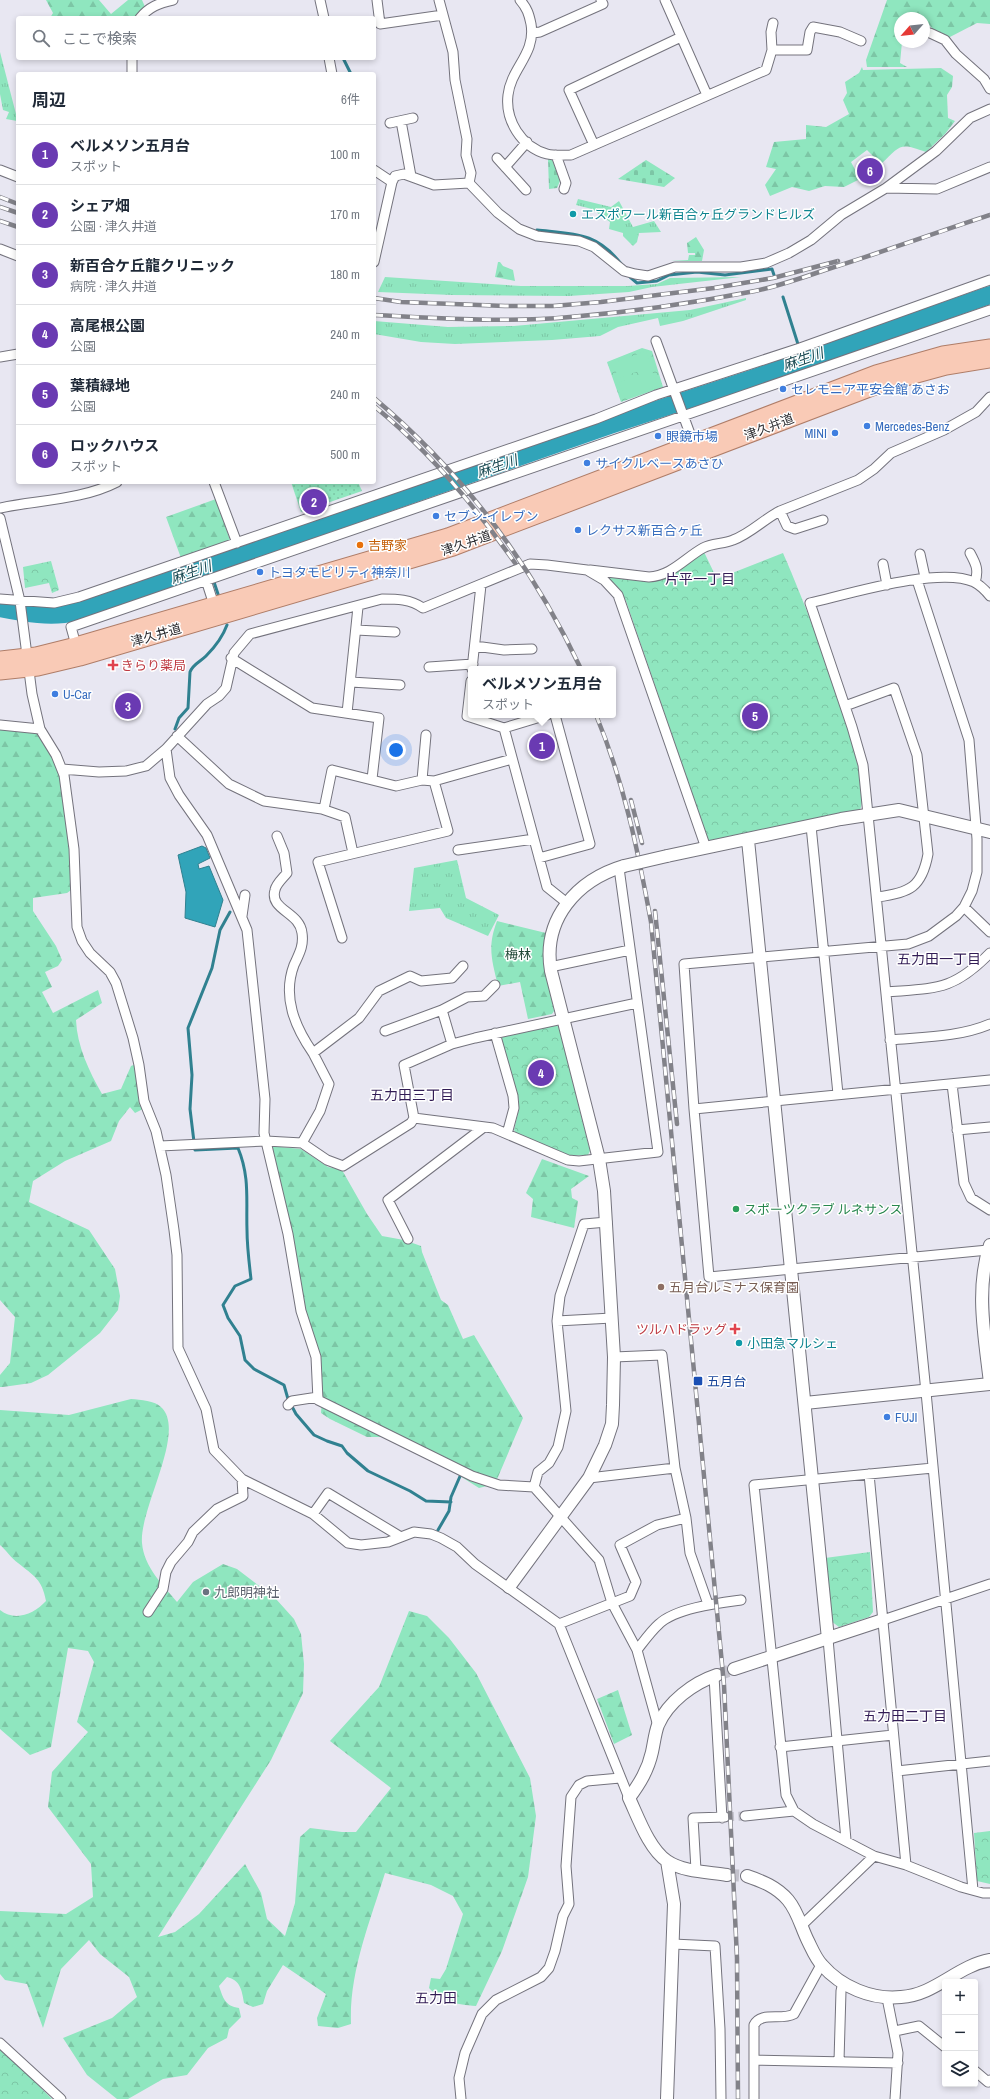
<!DOCTYPE html>
<html lang="ja">
<meta charset="utf-8">
<style>
body{margin:0;font-family:"Archivo Narrow","Noto Sans JP",sans-serif;background:#f2f2f3;color:#1f2937}
.controls{position:absolute;right:12px;bottom:12px;display:grid;overflow:hidden;border-radius:4px;box-shadow:0 2px 6px #0003}
.controls button{width:36px;height:36px;display:grid;place-items:center;padding:0;border:0;border-bottom:1px solid #e0e1e3;background:#fff;color:#1f2937;font:20px sans-serif}
.compass{position:absolute;left:894px;top:12px;width:36px;height:36px;border-radius:50%;background:#fff;box-shadow:0 2px 6px #0003;rotate:243deg}
.you{position:absolute;left:396px;top:750px;width:14px;height:14px;margin:-10px;border:3px solid #fff;border-radius:50%;background:#1a73e8;box-shadow:0 0 0 6px #1a73e833}
.badge{display:grid;place-items:center;width:26px;height:26px;border-radius:50%;background:#6a3ab2;color:#fff;font-size:13px;font-weight:700}
.pin{position:absolute;translate:-50% -50%;border:2px solid #fff;box-shadow:0 1px 4px #0006}
.popup{position:absolute;left:468px;top:666px;width:148px;height:52px;box-sizing:border-box;display:grid;place-content:center;border-radius:4px;background:#fff;filter:drop-shadow(0 1px 3px #0005);font-size:13px;white-space:nowrap;color:#747a83}
.popup b{font-size:15px;color:#1f2937}
.popup::after{content:'';position:absolute;left:50%;top:100%;margin-left:-8px;border:8px solid transparent;border-top-color:#fff}
.list{margin:0;padding:0;list-style:none}
h2{display:flex;justify-content:space-between;align-items:center;height:52px;margin:0;padding:0 16px;font-size:17px}
h2 small{font-size:13px;font-weight:400;color:#747a83}
.list li{display:grid;grid-template-columns:26px 1fr auto;gap:12px;align-items:center;box-sizing:border-box;height:60px;padding:0 16px;border-top:1px solid #e0e1e3}
.list b{display:block;font-size:15px;white-space:nowrap}
.list p{margin:0;font-size:13px;white-space:nowrap;color:#747a83}
.list em{font-size:13px;font-style:normal;color:#747a83}
.icon{flex:none;width:22px;height:22px;fill:none;stroke:currentColor;stroke-width:2;stroke-linecap:round;stroke-linejoin:round}
.map{position:relative;flex:none;width:990px;height:2099px;overflow:hidden}
.search{position:absolute;background:#fff;box-shadow:0 2px 6px #0003;left:16px;top:16px;width:360px;height:44px;display:flex;align-items:center;gap:10px;box-sizing:border-box;padding:0 14px;border-radius:4px;color:#747a83;font-size:15px}
.panel{position:absolute;background:#fff;box-shadow:0 2px 6px #0003;left:16px;top:72px;width:360px;height:412px;border-radius:4px}
.map>svg:first-child{display:block}
.grass{fill:url(#grass-tufts)}
.forest{fill:url(#forest-firs)}
.cemetery{fill:url(#cemetery-stones)}
.park{fill:url(#park-crowns)}
.garden{fill:url(#garden-dots)}
.pitch{fill:#8fe6bf}
.water{fill:#31a4b9;stroke:#308190}
.lines{fill:none;stroke-linecap:round;stroke-linejoin:round}
.stream{stroke:#308190;stroke-width:3}
.river{stroke:#31a4b9;stroke-width:18}
.minor-tunnel{stroke:#c3c2cc;stroke-width:9;stroke-dasharray:9 4.5;stroke-linecap:butt}
.tertiary-tunnel{stroke:#c3c2cc;stroke-width:12;stroke-dasharray:12 6;stroke-linecap:butt}
.minor-casing{stroke:#74737d;stroke-width:11}
.tertiary-casing{stroke:#74737d;stroke-width:14}
.primary-casing{stroke:#af7d68;stroke-width:17}
.minor{stroke:#fff;stroke-width:9}
.tertiary{stroke:#fff;stroke-width:12}
.primary{stroke:#f9cab6;stroke-width:15}
.rail-casing{stroke:#828289;stroke-width:4.5}
.rail{stroke:#fff;stroke-width:3;stroke-dasharray:9;stroke-linecap:butt}
.tertiary-bridge-casing{stroke:#74737d;stroke-width:14;stroke-linecap:butt}
.tertiary-bridge{stroke:#fff;stroke-width:12}
.culture-dot{fill:#0f9aa8;stroke:#fff;stroke-width:1.5}
.shop-dot{fill:#3f7fe0;stroke:#fff;stroke-width:1.5}
.food-dot{fill:#e8710a;stroke:#fff;stroke-width:1.5}
.health-dot{fill:#e0444e;stroke:#fff;stroke-width:1.5}
.leisure-dot{fill:#2e9e5b;stroke:#fff;stroke-width:1.5}
.education-dot{fill:#8d6e63;stroke:#fff;stroke-width:1.5}
.transit-dot{fill:#1a4fb4;stroke:#fff;stroke-width:1.5}
.worship-dot{fill:#6b7280;stroke:#fff;stroke-width:1.5}
.labels{text-anchor:middle;dominant-baseline:central;stroke-width:3;stroke-linejoin:round;paint-order:stroke}
.culture-label{font-size:13px;fill:#0d838f;stroke:#fff;text-anchor:start}
.shop-label{font-size:13px;fill:#366cbe;stroke:#fff;text-anchor:start}
.street-label{font-size:13px;fill:#2e2e32;stroke:#fff}
.food-label{font-size:13px;fill:#c56008;stroke:#fff;text-anchor:start}
.health-label{font-size:13px;fill:#be3a42;stroke:#fff;text-anchor:start}
.park-label{font-size:13px;fill:#214837;stroke:#fff}
.leisure-label{font-size:13px;fill:#27864d;stroke:#fff;text-anchor:start}
.education-label{font-size:13px;fill:#785e54;stroke:#fff;text-anchor:start}
.transit-label{font-size:13px;fill:#164399;stroke:#fff;text-anchor:start}
.worship-label{font-size:13px;fill:#5b616d;stroke:#fff;text-anchor:start}
.water-label{font-size:14px;font-style:italic;fill:#174750;stroke:#fff}
.neighbourhood-label{font-size:14px;fill:#321c55;stroke:#fff}
</style>
<div class="map">
<svg width="990" height="2099" viewBox="0 0 990 2099">
<defs>
<pattern id="grass-tufts" width="24" height="20" patternUnits="userSpaceOnUse"><rect width="24" height="20" fill="#8fe6bf"/><path d="M3 7l-1-3M5 7V3M7 7l1-3M15 17l-1-3M17 17v-4M19 17l1-3" fill="none" stroke="#7cc6a5"/></pattern>
<pattern id="forest-firs" width="22" height="20" patternUnits="userSpaceOnUse"><rect width="22" height="20" fill="#8fe6bf"/><path d="M5 1l3.5 6h-7zM16 11l3.5 6h-7z" fill="#7cc6a5"/></pattern>
<pattern id="cemetery-stones" width="16" height="16" patternUnits="userSpaceOnUse"><rect width="16" height="16" fill="#8fe6bf"/><path d="M2 7V4a2 2 0 0 1 4 0v3zM10 15v-3a2 2 0 0 1 4 0v3z" fill="#7cc6a5"/></pattern>
<pattern id="park-crowns" width="20" height="18" patternUnits="userSpaceOnUse"><rect width="20" height="18" fill="#8fe6bf"/><path d="M2 6a3 3 0 1 1 6 0M12 15a3 3 0 1 1 6 0" fill="none" stroke="#7cc6a5"/></pattern>
<pattern id="garden-dots" width="8" height="8" patternUnits="userSpaceOnUse"><rect width="8" height="8" fill="#8fe6bf"/><path d="M2 2h.1M6 6h.1" fill="none" stroke="#7cc6a5" stroke-width="1.8" stroke-linecap="round"/></pattern>
</defs>
<rect width="100%" height="100%" fill="#e8e7f2"/>
<path class="grass" d="M0 52 16 114 17 121 6 119 9 112 3 110 0 94Z
M578 199 611 207 619 201 633 227 654 221 661 232 639 233 637 242 633 246 623 236V233L609 229 610 222 592 209 576 205Z
M385 277 521 286H628L657 284 670 278 741 277 652 287 629 292 569 296 452 295 378 292Z
M746 298V300L683 321 660 326 658 318 618 327 600 336 552 340 455 344 421 342 374 334V321L448 327 514 326 690 310Z
M457 860 466 898 499 915 488 936 446 918 440 908 409 911 414 868Z"/>
<path class="forest" d="M46 0H99L111 14 128 0H142L146 9 134 18H50L53 13Z
M887 0H990V24L977 23 948 38 934 30 924 20V18H900V42H902L900 63 907 67H867L866 60Z
M862 67 863 70 941 68 953 76 952 87 947 95 948 118 955 121 945 134 926 152C899 142 901 145 881 164L867 150 851 162 860 179 844 187 825 186 809 191 792 187 770 196 765 185 776 169 766 167 774 142 806 139V125L826 127 849 114 843 100 847 93 845 82 859 73Z
M696 237 704 250 702 261H670L688 260 689 255H695V253H688L687 243Z
M498 262H500L503 266 513 270 515 281 495 277Z
M216 499 230 540 181 558 166 517Z
M15 728 35 732C44 743 54 755 58 769 70 807 70 849 74 888L67 893 33 898V911L56 946 62 960 58 966 45 972 52 987 42 992 53 1013 98 990 102 1003 76 1020C77 1046 89 1071 102 1094L121 1089 131 1066 136 1064 143 1109 135 1113 130 1107 119 1121 111 1141 65 1161 33 1181 29 1202 89 1230 115 1269 120 1296 118 1310 100 1333 48 1375 31 1383 3 1387H0V1375L10 1363 15 1317 0 1300V730Z
M497 921 546 933 543 959 554 1011 552 1014 528 1019 520 982 498 986C492 960 487 947 497 921Z
M270 1146 301 1149 328 1167 342 1170 367 1214 382 1236 404 1240 421 1246 422 1252 441 1300 448 1305 463 1339 474 1335 523 1418 495 1484 479 1488 428 1456 406 1449 388 1437H367L330 1419 321 1413 322 1398Z
M542 1159 589 1176 571 1189 572 1198 578 1201 574 1228 531 1217 533 1199 526 1193Z
M131 1399C141 1400 154 1400 162 1408 186 1433 139 1509 142 1543 144 1567 163 1585 177 1602L193 1582 223 1564 237 1569 276 1599 294 1619 301 1634 304 1664 303 1693 271 1760 158 1937 175 1932 199 1914 245 1864 261 1893 267 1919 285 1936 295 1903 300 1837 310 1828 342 1832H356L391 1788 330 1741 379 1687 409 1611 427 1616 449 1638 476 1673 530 1778 536 1816 528 1877 502 1951 476 2006C456 2004 444 2003 429 1988L431 1978 440 1979 446 1969 463 1914 453 1896 431 1885 385 1873C370 1922 349 1972 351 2024L338 2028 318 2026 317 2018 326 1994 283 1965 267 1991 263 2004 253 2007 244 2003C242 1990 240 1980 227 1977L219 1986C223 1998 225 2006 239 2008L241 2017 229 2029 227 2038 208 2048 187 2075 163 2079 128 2099H117L87 2075 63 2038 112 2018 137 1997 129 1977 100 1954 89 1940 61 1969 43 2028 27 1984 5 1980 0 1974V1911L66 1914 93 1897 91 1864 48 1807 52 1772 88 1732 77 1722 94 1662 88 1651 68 1648 51 1747 30 1755 0 1729V1610C15 1622 34 1614 46 1601 42 1579 34 1576 18 1563 11 1558 6 1550 0 1545V1410L69 1415Z
M618 1690 632 1735 614 1744 597 1699Z"/>
<path class="cemetery" d="M548 159H552L560 181 557 188 549 189Z
M646 160 675 178 664 187 618 179Z"/>
<path class="park" d="M642 348 652 351 663 387 621 402 607 362Z
M704 552 717 579 783 553C801 594 875 775 860 810L712 842 708 840 626 601 621 592 608 578 610 574 649 580Z
M51 561 59 590 52 593 49 583 25 588 23 567Z
M556 1025 559 1027 590 1151 588 1155 569 1156 516 1133 514 1130 519 1109V1101L501 1040 503 1036Z
M870 1552 873 1612 869 1617 839 1627 831 1621 825 1558Z
M990 1831V1884L977 1881 974 1833Z
M0 2049 3 2050 52 2099H0Z"/>
<path class="garden" d="M291 482H358L362 491 301 512Z"/>
<path class="pitch" d="M646 351 651 367 618 378 613 363Z
M652 371 658 386 625 398 619 382Z"/>
<path class="water" d="M202 846 206 848 210 858 198 864 199 869 209 866 223 900 215 927 185 918 186 892 178 855Z"/>
<g class="lines">
<path class="stream" d="M343 58 351 74
M537 230C575 234 597 232 622 265
M630 277 637 283 657 281 669 275 697 272 725 275 772 269 774 275
M783 297 803 360
M209 566 211 571
M214 582 218 594
M175 729 179 718 188 708 190 672C193 664 200 662 206 656 214 648 223 636 227 625
M194 1142 190 1109 192 1075 188 1028 212 968 220 930 230 912
M194 1147 195 1150 238 1148C250 1177 246 1200 247 1230 247 1246 249 1262 251 1279L235 1286 223 1305 228 1318 240 1336 245 1360 254 1369 284 1385 288 1399 296 1414 314 1435 327 1441 342 1446 347 1453 368 1471 410 1491 426 1501 451 1502
M438 1530 449 1511 451 1497 461 1474"/>
<path class="river" d="M0 608C25 613 51 618 76 612L610 425 754 378 990 295"/>
<path class="minor-tunnel" d="M725 1817 745 1816"/>
<path class="tertiary-tunnel" d="M717 1675 734 1669
M727 1875 747 1876"/>
<defs>
<path id="minor" d="M320 0 324 18
M377 0 380 24 443 15
M439 0 453 52 455 80 467 139 466 155 471 173 469 183
M520 0C527 8 529 14 531 24 536 54 511 68 508 95 505 120 521 147 547 154 555 156 563 155 571 155L766 70 772 50 771 32 773 23
M665 0 707 95
M140 18C149 7 159 3 173 0
M533 33 540 32 603 4 601 0
M930 33 945 40 956 54 984 79 990 89
M772 50H807L810 32 813 27 840 32 861 41
M132 58V74
M329 58 332 74
M401 121 411 176
M390 123 413 118
M594 145 569 90 681 37
M556 155 566 183 564 189
M497 158 526 190
M505 167 527 142
M0 170 18 177
M374 170 392 182
M886 188 937 189 990 167
M0 249 18 256
M374 262 392 182 395 176 404 174 434 185 469 183 498 213 519 229 537 236 579 241 594 247 624 271 635 274 648 276 675 267H741L766 263 789 253 811 240 841 215 886 188 936 151 970 118 990 109
M656 341 693 442
M0 357 18 354
M214 482 237 543
M0 508C38 500 82 500 117 482
M780 511 787 526 795 529 823 520
M0 518 20 601 32 694 40 729 56 755 64 775 74 849 77 927 82 941 90 953 110 972 116 983 133 1038 139 1065 144 1101 156 1131 166 1175 174 1230 177 1255 178 1348 206 1409 214 1450 242 1479 313 1514 348 1543 361 1545 388 1542 414 1532 431 1534 441 1538 457 1547 475 1564 559 1624 629 1798
M970 553C976 564 979 570 975 582
M920 554 925 577
M883 564 887 585
M590 570 649 577C671 576 685 558 703 548 712 543 724 544 733 540 750 534 764 519 780 511L858 480 874 469 891 453 944 430 976 412 990 397
M206 580 214 605
M917 580 969 740 977 839V872L972 891 964 907 956 916 929 936 908 944 684 964 694 1109 709 1277 988 1250
M0 599 54 603 79 597 596 419 656 395 800 348 990 280
M356 630 395 632
M76 645 71 627 990 310
M475 646 504 650 532 649
M231 658 312 708 379 718 372 779
M429 667 473 664
M472 669 481 585
M471 681 467 716 504 728 547 715
M351 682 400 685
M845 706 894 688 917 755 928 854C922 887 910 893 877 897
M347 713 358 607
M0 725 40 729
M504 728 547 887 567 903
M177 736 229 784 264 801 322 809 345 817 353 853
M166 749 170 778 179 795 207 835 247 930 265 1099 264 1133 288 1234 301 1311 316 1357 318 1400 472 1476 499 1485 534 1487 599 1560 612 1603 637 1650 658 1726
M62 769 99 772 126 771 146 766 166 749 207 704 219 696 226 688 234 653 250 634 382 599C397 599 410 599 423 608L530 564 547 565 587 570 604 580 618 595 706 848
M422 780 426 735
M324 809 332 770 396 786 422 780 434 781 512 759
M811 826 838 1094
M277 836 284 853 287 873C283 878 276 884 275 890 269 910 300 912 302 933 304 946 299 954 294 965 282 997 295 1027 313 1053
M458 850 534 839
M539 858 590 844 555 715
M964 907 990 932
M242 916 245 895
M342 938 318 862 448 831 434 781
M550 967 630 950
M886 992C936 988 953 991 990 953
M442 1010 452 1044
M385 1031 442 1010 467 997 484 996 495 985
M495 1033 513 1096 514 1108 507 1134
M890 1040C923 1037 960 1037 990 1024
M952 1084 964 1183 971 1198 990 1210
M694 1109 990 1080
M414 1118 493 1128 568 1160 579 1161 658 1152 619 868
M957 1130 990 1127
M302 1143 327 1160 343 1166 411 1123 414 1118 404 1065 452 1044 475 1038 637 1003
M160 1146 266 1141 302 1143 320 1111 329 1084 313 1053 359 1018 379 991 410 976 421 981 452 978 463 966
M408 1239 388 1200 484 1127
M557 1321 612 1318
M614 1357 662 1355 675 1468 686 1518 690 1553 708 1604
M288 1405 292 1401 318 1397
M933 1468 754 1485 786 1795 794 1811 813 1824 874 1856 906 1865 961 1887 983 1893H990
M869 1474 906 1865
M589 1478 675 1468
M534 1487 538 1472 549 1463 558 1447 566 1411 557 1321 560 1296 584 1224 607 1222
M313 1514 328 1493 401 1537
M148 1612 163 1589 166 1572 171 1562 188 1542 193 1532 217 1509 243 1496 242 1479
M883 1620 990 1584
M559 1624 630 1596 636 1582 620 1545 657 1525 686 1518
M828 1639 846 1840
M637 1650C644 1641 651 1631 659 1624 676 1608 719 1603 741 1600
M714 1676 722 1818
M780 1747 893 1735
M897 1771 990 1761
M745 1816 794 1811
M696 1870 693 1818 725 1817
M973 1890 926 1392 863 765 852 727 810 603C849 594 939 566 974 582 980 585 986 591 990 596
M801 1926 874 1856
M673 1944 715 1946 720 2029 721 2099
M887 1998 898 2053 895 2099
M895 2031 919 2026 945 2047
M0 2043 61 2099
M755 2060 898 2063
M839 2061 841 1991 843 1982
M975 2071 988 2082 990 2080
M461 2099 459 2078 465 2053 482 2014 496 2000 541 1977 549 1968 555 1951 563 1916 569 1904 566 1866 571 1797 579 1785 587 1781 620 1778
M754 2099V2025C761 2011 781 2021 794 2014L821 1965"/>
<path id="tertiary" d="M748 840 828 1639
M667 856 841 819 899 810 990 832
M990 1245C975 1289 985 1338 990 1383
M805 1403 990 1384
M509 1587 589 1478 605 1445 612 1424 613 1405 614 1357 604 1191 599 1159 551 971C542 919 577 880 624 866
M734 1669 883 1620
M717 1675C693 1683 668 1702 658 1725 655 1733 654 1743 652 1752 648 1770 640 1783 629 1798 638 1817 649 1849 667 1861 683 1872 709 1872 727 1875
M667 1861 674 1904 667 2099
M747 1876C762 1881 777 1887 788 1900 798 1912 801 1927 808 1941 812 1949 816 1959 822 1965 841 1987 872 2000 901 1997 935 1995 957 1966 990 1960"/>
<path id="primary" d="M0 659 36 655 76 645 448 536 876 373 943 354 990 347
M0 672 38 668 80 658 453 548 880 385 946 367 990 360"/>
</defs>
<use href="#minor" class="minor-casing"/>
<use href="#tertiary" class="tertiary-casing"/>
<use href="#primary" class="primary-casing"/>
<use href="#minor" class="minor"/>
<use href="#tertiary" class="tertiary"/>
<use href="#primary" class="primary"/>
<defs>
<path id="rail" d="M0 197 18 204
M0 207 18 213
M0 221 18 227
M374 298 401 302 505 306H553L601 302 714 288 773 278 838 261
M374 315C439 318 505 323 570 317 632 312 694 303 755 291 779 286 802 278 825 270 880 253 935 233 990 215
M374 398C462 472 532 565 581 669
M374 406C428 450 475 506 515 563
M596 715C624 782 638 851 651 922L724 1685 737 1958 738 2099
M631 800 642 843
M655 911 677 1124"/>
</defs>
<use href="#rail" class="rail-casing"/>
<use href="#rail" class="rail"/>
<defs>
<path id="tertiary-bridge" d="M624 866 667 856"/>
</defs>
<use href="#tertiary-bridge" class="tertiary-bridge-casing"/>
<use href="#tertiary-bridge" class="tertiary-bridge"/>
</g>
<g class="culture-dot">
<circle cx="573" cy="214" r="4"/>
<circle cx="739" cy="1343" r="4"/>
</g>
<g class="shop-dot">
<circle cx="783" cy="389" r="4"/>
<circle cx="867" cy="426" r="4"/>
<circle cx="835" cy="433" r="4"/>
<circle cx="658" cy="436" r="4"/>
<circle cx="587" cy="463" r="4"/>
<circle cx="436" cy="516" r="4"/>
<circle cx="578" cy="530" r="4"/>
<circle cx="260" cy="572" r="4"/>
<circle cx="55" cy="694" r="4"/>
<circle cx="887" cy="1417" r="4"/>
</g>
<circle class="food-dot" cx="360" cy="545" r="4"/>
<g class="health-dot">
<path d="M111 659h4v4h4v4h-4v4h-4v-4h-4v-4h4z"/>
<path d="M733 1323h4v4h4v4h-4v4h-4v-4h-4v-4h4z"/>
</g>
<circle class="leisure-dot" cx="736" cy="1209" r="4"/>
<circle class="education-dot" cx="661" cy="1287" r="4"/>
<rect class="transit-dot" x="693" y="1376" width="10" height="10" rx="2"/>
<circle class="worship-dot" cx="206" cy="1592" r="4"/>
<g class="labels">
<g class="culture-label">
<text x="581" y="214">エスポワール新百合ヶ丘グランドヒルズ</text>
<text x="747" y="1343">小田急マルシェ</text>
</g>
<g class="shop-label">
<text x="791" y="389">セレモニア平安会館 あさお</text>
<text x="875" y="426">Mercedes-Benz</text>
<text x="827" y="433" text-anchor="end">MINI</text>
<text x="666" y="436">眼鏡市場</text>
<text x="595" y="463">サイクルベースあさひ</text>
<text x="444" y="516">セブン-イレブン</text>
<text x="586" y="530">レクサス新百合ヶ丘</text>
<text x="268" y="572">トヨタモビリティ神奈川</text>
<text x="63" y="694">U-Car</text>
<text x="895" y="1417">FUJI</text>
</g>
<g class="street-label">
<text transform="translate(769 427) rotate(-21)">津久井道</text>
<text transform="translate(466 543) rotate(-19)">津久井道</text>
<text transform="translate(156 635) rotate(-16)">津久井道</text>
</g>
<g class="food-label">
<text x="368" y="545">吉野家</text>
</g>
<g class="health-label">
<text x="121" y="665">きらり薬局</text>
<text x="727" y="1329" text-anchor="end">ツルハドラッグ</text>
</g>
<g class="park-label">
<text x="518" y="954">梅林</text>
</g>
<g class="leisure-label">
<text x="744" y="1209">スポーツクラブ ルネサンス</text>
</g>
<g class="education-label">
<text x="669" y="1287">五月台ルミナス保育園</text>
</g>
<g class="transit-label">
<text x="707" y="1381">五月台</text>
</g>
<g class="worship-label">
<text x="214" y="1592">九郎明神社</text>
</g>
<g class="water-label">
<text transform="translate(803 359) rotate(-19)">麻生川</text>
<text transform="translate(497 466) rotate(-19)">麻生川</text>
<text transform="translate(191 572) rotate(-19)">麻生川</text>
</g>
<g class="neighbourhood-label">
<text x="700" y="579">片平一丁目</text>
<text x="939" y="959">五力田一丁目</text>
<text x="412" y="1095">五力田三丁目</text>
<text x="905" y="1716">五力田二丁目</text>
<text x="436" y="1998">五力田</text>
</g>
</g>
</svg>
<div class="controls">
<button>+</button>
<button>−</button>
<button><svg class="icon" aria-label="layers" viewBox="0 0 24 24"><path d="M12 4l9 5-9 5-9-5zM3 14l9 5 9-5"/></svg></button>
</div>
<svg class="compass" viewBox="-18 -18 36 36"><path d="M0-13l5 13h-10z" fill="#e53935"/><path d="M0 13l5-13h-10z" fill="#747a83"/></svg>
<div class="you"></div>
<div class="pin badge" style="left:542px;top:746px">1</div>
<div class="popup"><b>ベルメソン五月台</b>スポット</div>
<div class="pin badge" style="left:314px;top:502px">2</div>
<div class="pin badge" style="left:128px;top:706px">3</div>
<div class="pin badge" style="left:541px;top:1073px">4</div>
<div class="pin badge" style="left:755px;top:716px">5</div>
<div class="pin badge" style="left:870px;top:171px">6</div>
<div class="search"><svg class="icon" aria-label="search" viewBox="0 0 24 24"><circle cx="10" cy="10" r="6"/><path d="M15 15l6 6"/></svg>ここで検索</div>
<section class="panel">
<h2>周辺<small>6件</small></h2>
<ul class="list">
<li><span class="badge">1</span><div><b>ベルメソン五月台</b><p>スポット</p></div><em>100 m</em></li>
<li><span class="badge">2</span><div><b>シェア畑</b><p>公園 · 津久井道</p></div><em>170 m</em></li>
<li><span class="badge">3</span><div><b>新百合ケ丘龍クリニック</b><p>病院 · 津久井道</p></div><em>180 m</em></li>
<li><span class="badge">4</span><div><b>高尾根公園</b><p>公園</p></div><em>240 m</em></li>
<li><span class="badge">5</span><div><b>葉積緑地</b><p>公園</p></div><em>240 m</em></li>
<li><span class="badge">6</span><div><b>ロックハウス</b><p>スポット</p></div><em>500 m</em></li>
</ul>
</section>
</div>
